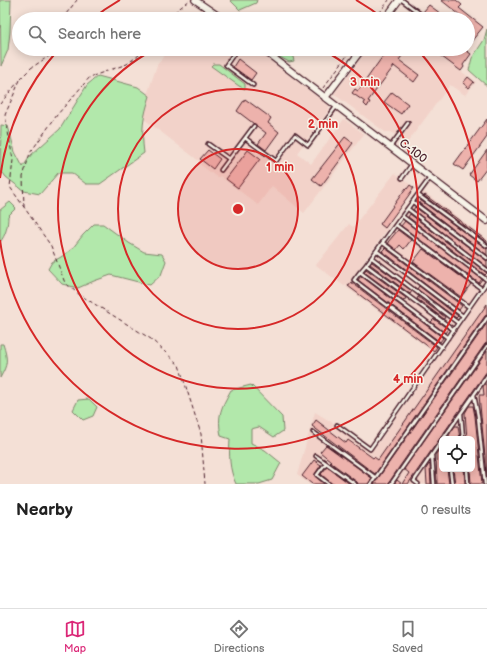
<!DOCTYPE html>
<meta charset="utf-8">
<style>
body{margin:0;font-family:"Balsamiq Sans",sans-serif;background:#f2f2f2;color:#222}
.controls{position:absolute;right:12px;bottom:12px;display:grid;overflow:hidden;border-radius:6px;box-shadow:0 2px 10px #0003}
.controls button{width:36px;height:36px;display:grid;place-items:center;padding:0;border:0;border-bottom:1px solid #e0e0e0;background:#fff;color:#222;font:20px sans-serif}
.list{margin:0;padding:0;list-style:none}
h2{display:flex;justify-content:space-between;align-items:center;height:52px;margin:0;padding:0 16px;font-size:17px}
h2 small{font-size:13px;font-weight:400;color:#767676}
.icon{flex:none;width:22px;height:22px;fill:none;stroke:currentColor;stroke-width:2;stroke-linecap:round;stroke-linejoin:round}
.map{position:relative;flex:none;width:487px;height:484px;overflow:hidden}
.search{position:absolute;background:#fff;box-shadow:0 2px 10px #0003;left:12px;right:12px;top:12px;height:44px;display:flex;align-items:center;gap:10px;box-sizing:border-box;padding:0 14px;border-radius:22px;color:#767676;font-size:15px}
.sheet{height:124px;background:#fff}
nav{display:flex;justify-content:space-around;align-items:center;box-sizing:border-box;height:56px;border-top:1px solid #e0e0e0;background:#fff;font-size:11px;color:#767676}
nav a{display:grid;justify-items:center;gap:2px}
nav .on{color:#db2777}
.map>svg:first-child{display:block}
.built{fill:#f2d2c9;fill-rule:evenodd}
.green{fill:#b2e8ab;stroke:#7e846b}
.building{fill:#edb2ac;stroke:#4a1f2b}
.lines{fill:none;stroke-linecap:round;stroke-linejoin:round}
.service-casing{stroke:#4a1f2b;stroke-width:5.5}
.minor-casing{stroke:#4a1f2b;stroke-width:8}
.path{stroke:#4a1f2b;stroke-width:1;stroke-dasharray:4 3;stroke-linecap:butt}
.service{stroke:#f7f3e8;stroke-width:2.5}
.minor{stroke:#f7f3e8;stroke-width:5.5}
.ring{fill:none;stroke:#d62828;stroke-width:2}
.labels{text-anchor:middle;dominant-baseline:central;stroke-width:3;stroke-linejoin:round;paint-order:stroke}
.street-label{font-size:12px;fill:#4a1f2b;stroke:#f7f3e8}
.centre{fill:#d62828;stroke:#f7f3e8;stroke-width:2}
.ring-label{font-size:12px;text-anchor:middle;font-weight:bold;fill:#d62828;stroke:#f7f3e8;stroke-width:3;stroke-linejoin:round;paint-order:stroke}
</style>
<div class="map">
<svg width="487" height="484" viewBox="0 0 487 484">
<rect width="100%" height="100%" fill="#f4e0d6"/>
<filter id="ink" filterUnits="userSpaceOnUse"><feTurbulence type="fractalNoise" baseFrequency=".025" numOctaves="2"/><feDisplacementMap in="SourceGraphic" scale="8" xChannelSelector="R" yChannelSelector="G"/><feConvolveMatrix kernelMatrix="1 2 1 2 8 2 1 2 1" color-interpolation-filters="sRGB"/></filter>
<g filter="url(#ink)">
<path class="built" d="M201 8 208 14 210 11 220 19H192Z
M169 49H255L329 106V110L297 153 311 164 344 119 364 134 304 213 272 186 258 205 220 176 218 178 198 163 199 161 140 116 157 65Z
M368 49H436L434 52 476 82 465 95 450 85 407 143 391 132H385L334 94Z
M395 173 415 188 389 223 391 224 353 277 423 191 487 239V277L435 353 346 287 347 285 344 286 316 265 349 224 353 227Z
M487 287V484H309L297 475 315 412 375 448ZM442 439H472V469H442Z"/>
<path class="green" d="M0 0H11L10 32 8 50 1 66Z
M230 0H257L256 3 240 10Z
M487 29V86L469 70 472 58 484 40Z
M286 49 293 57 294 61 289 62 278 56V52Z
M213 64H219L245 84V89L239 86 211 66Z
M98 76 138 87 150 96C143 118 141 130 144 153L100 184H86L72 173H58L40 194 24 191 6 177 0 169 1 125 8 126 15 152 23 167 31 155 60 129 87 85Z
M10 202 16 208 8 216C8 225 6 235 0 242V210Z
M94 224H103L129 243 144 252 162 254 166 261 161 275 150 285 111 275 94 281 78 288 62 284 48 269 52 262 61 257 72 249 83 235Z
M0 344H3C8 360 8 364 0 378Z
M251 385 282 417 283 431 274 437 259 427 251 429V443L265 450 281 463 272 480 259 484H236C229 469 229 455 230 439L221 436C217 415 221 408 231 390Z
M89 399 97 407 93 416 83 420 73 410 78 400Z"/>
<path class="building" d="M441 0H456L462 5 459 8 483 27 470 43 468 41V29L472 25 468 22V19H465Z
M429 5 448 19H432L423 12Z
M388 49H407L399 60 419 75 414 82 394 66 368 101 370 102 367 107 364 104 365 102 352 93 355 89 358 91Z
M436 49H464L471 54 463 65 464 67 461 71 434 51Z
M238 59 256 73 251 80 233 67Z
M468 77 474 82 469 88 463 83Z
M392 92 408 104 401 114 384 102Z
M245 99 271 118 268 123 279 132 266 150 258 144 266 133 237 111Z
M487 119V137L463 170 454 164Z
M345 137 353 143 321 186 312 179Z
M208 150 220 159 213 169 200 159Z
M248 150 260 159 238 188 226 179Z
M487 150V168L477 181 469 175Z
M410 185 414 188 385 228 380 224 406 188 407 189Z
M425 195 487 241V243L424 196Z
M420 200 487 249V255L419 203Z
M415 207 487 261V267L413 210Z
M410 214 487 273 485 275 408 217Z
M405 221 482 279 479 283 401 226Z
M398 230 411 240 404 249 400 245 396 250 388 243V242Z
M385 248 457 302 462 306 459 310 382 251Z
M423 249 471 284 461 297 413 262Z
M372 262 412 291 410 294 370 264Z
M366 269 406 298 404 301 364 272Z
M361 276 442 337 443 338 440 342 358 280Z
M351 282 437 347 434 351 348 286Z
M419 286 458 316 456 318 417 289Z
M418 297 445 317 444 319 417 299Z
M487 304V315L485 316 375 474 312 426 316 420 346 443 348 440 373 458 374 457 378 460Z
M434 319 448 329 445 333 431 322Z
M487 323V343L485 344 400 466 388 484H374Z
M487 351V371L408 484H394L397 480 402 484 409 473 404 469Z
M487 383V477L479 395H484L483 386Z
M469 406H473L475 416 482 484H471L470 469H472V439H467L465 413Z
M455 426H458L460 439H450L449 435Z
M326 445 372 478 368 484H358L357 482 330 462 331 461 320 452Z
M440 448H442V469H447L449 484H437L436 454Z
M314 460 321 465 315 474V476L324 484H312L302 476Z
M429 464 430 465 431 484H427L426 469Z
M327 467 350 484H332L321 474Z
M453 469H464L465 484H455Z"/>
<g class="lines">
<defs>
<path id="service" d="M402 0 427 19
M237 49 226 65 253 85
M245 138 254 126
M208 144 229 159
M390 147 408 123
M221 170 245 138 276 161 295 135 308 145 336 107
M402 178 412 164
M418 195 487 246
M413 202 487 258
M408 209 487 270
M402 216 487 280
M396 225 482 289
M383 243 469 307
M377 251 463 316
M372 258 458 323
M366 265 430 178
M360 272 366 265 454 330
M442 347 354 280 360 272 448 338
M474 395 478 416 485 484
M461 414 463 439
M337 425 370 449 487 282
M313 432 376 478
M443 439 487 376
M316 456 326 463
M432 456 434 484
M450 469 452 484
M467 469 468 484
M329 484 317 475 326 463 355 484
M371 484 487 318
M391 484 487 346
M418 484 414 481 442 440"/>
<path id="minor" d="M195 0 223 19
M385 19 399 0
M262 49 487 221
M325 98 362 49"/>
</defs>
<use href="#service" class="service-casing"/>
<use href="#minor" class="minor-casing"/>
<path class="path" d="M62 19 77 0
M171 19 176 11 190 0
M375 19 389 0
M20 79 31 68 49 56 56 49
M20 80 5 115 13 160 10 187 51 246 65 283 80 295 151 339 179 365 201 434 205 484
M323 88 352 49
M0 104 18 82
M24 207 23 177 30 153 57 115 90 77 127 64 147 49"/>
<use href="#service" class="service"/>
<use href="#minor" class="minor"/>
</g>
</g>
<circle cx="238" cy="209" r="60" fill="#d62828" fill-opacity=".12"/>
<g class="ring">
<circle cx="238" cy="209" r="60"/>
<circle cx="238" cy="209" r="120"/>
<path d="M321 49A180 180 0 1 1 155 49"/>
<path d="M0 178A240 240 0 0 1 58 50M92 19A240 240 0 0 1 120 0M356 0A240 240 0 0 1 384 19M418 50A240 240 0 1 1 0 240"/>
</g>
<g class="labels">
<g class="street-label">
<text transform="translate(413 151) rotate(37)">С-100</text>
</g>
</g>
<circle cx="238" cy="209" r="6" class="centre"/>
<g class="ring-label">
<text x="365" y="86">3 min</text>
<text x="323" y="128">2 min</text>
<text x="280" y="171">1 min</text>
<text x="408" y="383">4 min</text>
</g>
</svg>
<div class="controls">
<button><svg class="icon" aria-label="locate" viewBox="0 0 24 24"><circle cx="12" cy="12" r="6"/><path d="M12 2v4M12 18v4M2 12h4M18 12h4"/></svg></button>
</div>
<div class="search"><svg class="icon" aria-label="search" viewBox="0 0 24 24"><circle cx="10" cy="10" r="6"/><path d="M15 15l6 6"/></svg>Search here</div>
</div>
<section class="sheet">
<h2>Nearby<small>0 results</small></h2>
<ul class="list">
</ul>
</section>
<nav>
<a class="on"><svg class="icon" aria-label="map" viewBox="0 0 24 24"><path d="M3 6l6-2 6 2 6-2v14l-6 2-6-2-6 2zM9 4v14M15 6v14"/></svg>Map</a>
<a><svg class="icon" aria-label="directions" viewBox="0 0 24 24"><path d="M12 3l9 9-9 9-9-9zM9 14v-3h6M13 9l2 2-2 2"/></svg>Directions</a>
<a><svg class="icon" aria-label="saved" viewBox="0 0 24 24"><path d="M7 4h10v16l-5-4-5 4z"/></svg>Saved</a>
</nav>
